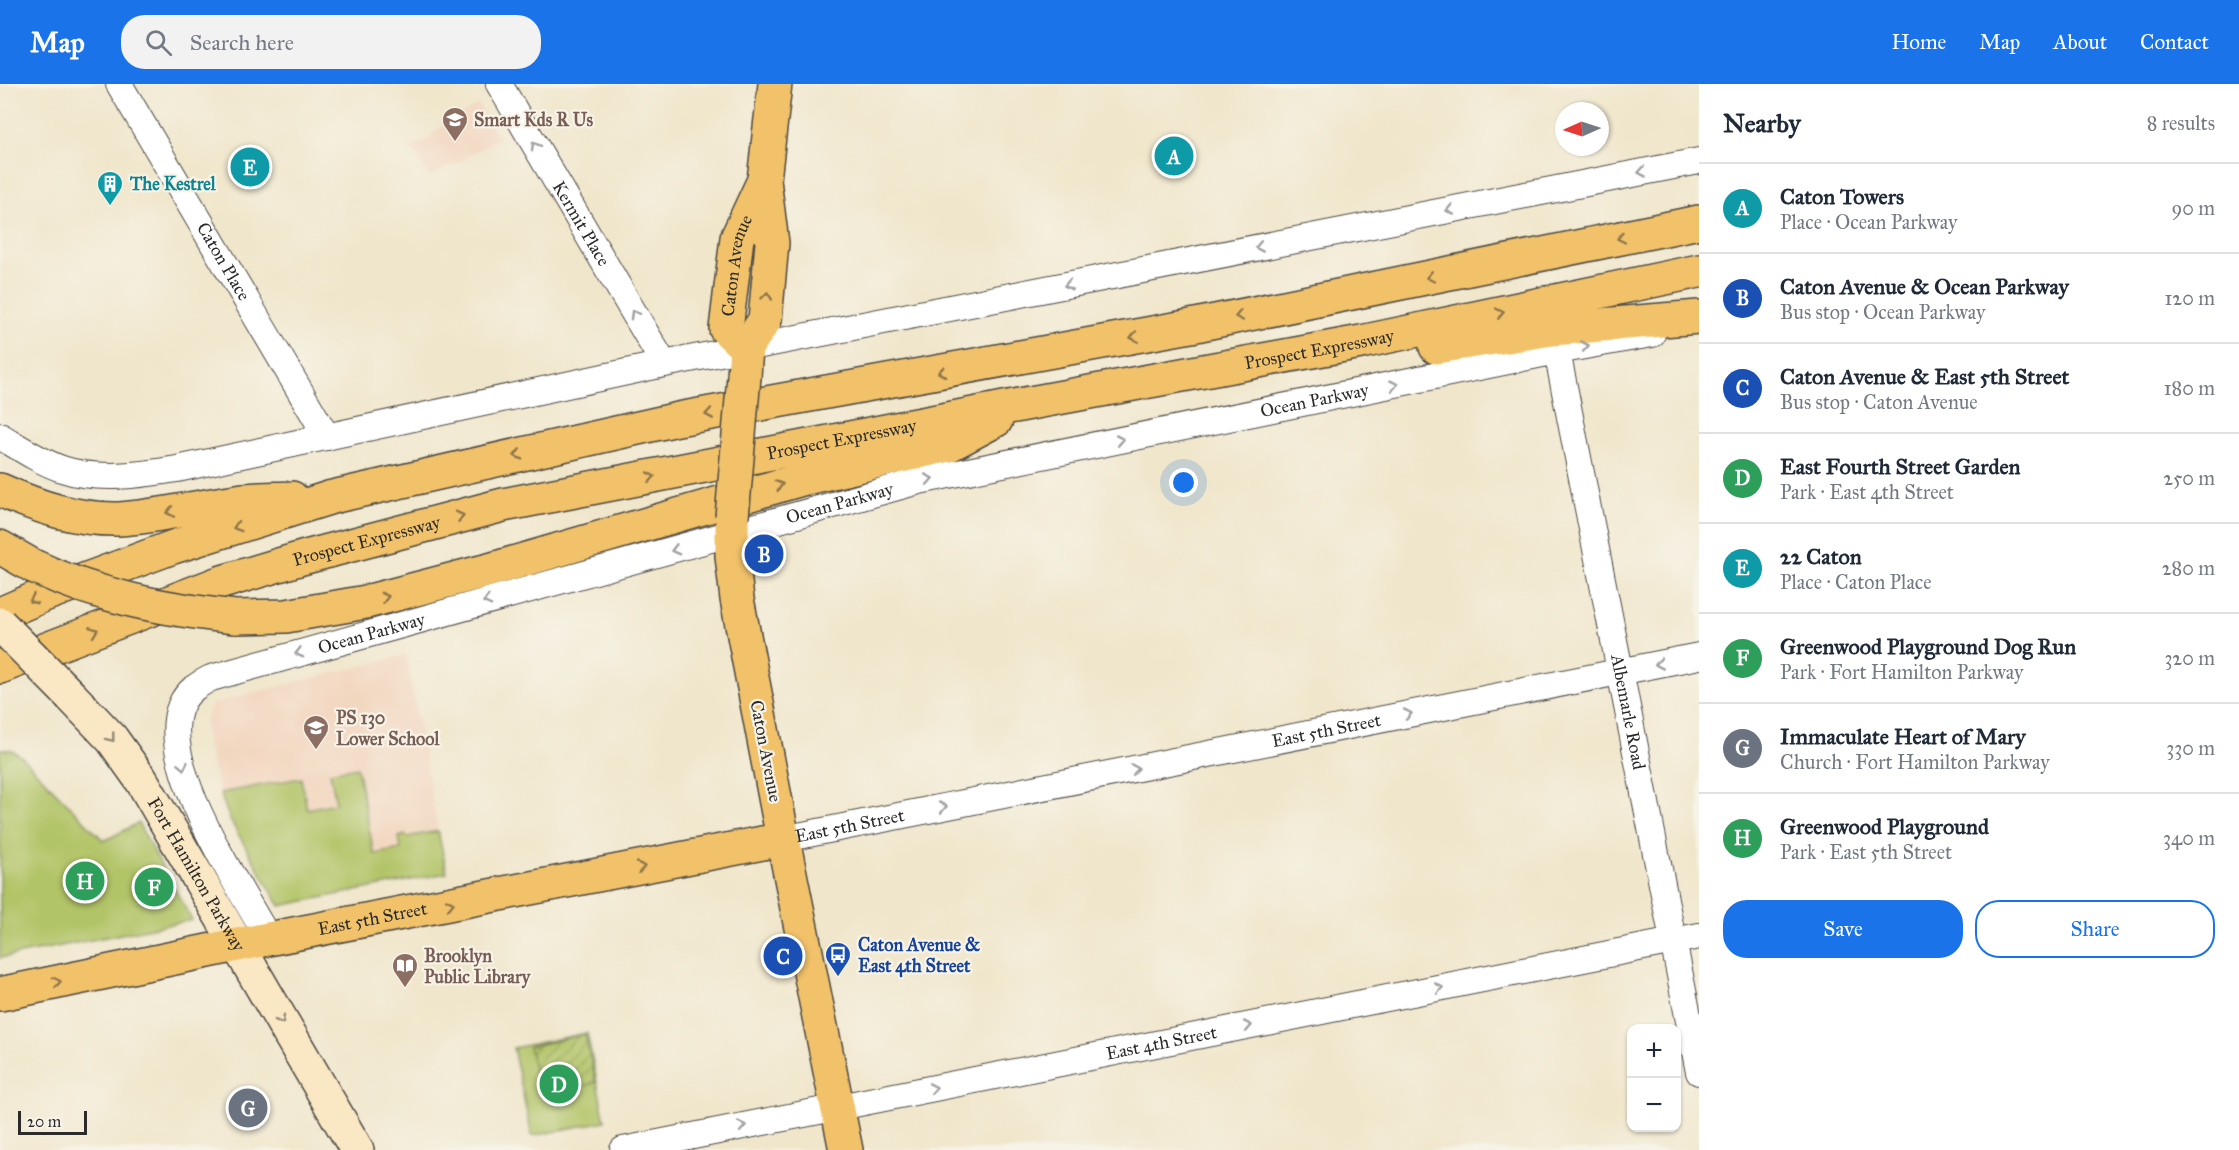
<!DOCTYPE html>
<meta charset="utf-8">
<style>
body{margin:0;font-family:"IM FELL Great Primer",serif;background:#f2f2f3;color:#1f2937}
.controls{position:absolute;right:18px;bottom:18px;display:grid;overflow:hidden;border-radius:12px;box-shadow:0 2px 4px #0004}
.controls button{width:54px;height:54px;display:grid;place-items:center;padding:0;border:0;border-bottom:2px solid #e0e1e3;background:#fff;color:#1f2937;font:30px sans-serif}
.compass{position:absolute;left:1555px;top:18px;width:54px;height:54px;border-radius:50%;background:#fff;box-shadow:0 2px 4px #0004;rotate:267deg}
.scale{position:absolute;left:18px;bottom:15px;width:69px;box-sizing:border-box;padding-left:6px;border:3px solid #2b2b2b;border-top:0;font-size:16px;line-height:21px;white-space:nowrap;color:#2b2b2b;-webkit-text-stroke:4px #f7f3e8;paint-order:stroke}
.you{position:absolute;left:1184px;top:399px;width:21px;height:21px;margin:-15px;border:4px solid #fff;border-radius:50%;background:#1a73e8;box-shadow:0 0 0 9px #1a73e833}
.badge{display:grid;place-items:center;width:39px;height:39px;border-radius:50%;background:#1a73e8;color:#fff;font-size:20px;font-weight:700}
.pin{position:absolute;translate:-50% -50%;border:3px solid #fff;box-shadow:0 2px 6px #0006}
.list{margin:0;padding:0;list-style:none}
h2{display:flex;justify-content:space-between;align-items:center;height:78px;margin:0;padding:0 24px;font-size:26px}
h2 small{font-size:20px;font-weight:400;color:#747a83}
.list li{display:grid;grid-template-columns:39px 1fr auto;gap:18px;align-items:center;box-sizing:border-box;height:90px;padding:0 24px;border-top:2px solid #e0e1e3}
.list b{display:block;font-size:22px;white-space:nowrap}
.list p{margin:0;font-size:20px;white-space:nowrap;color:#747a83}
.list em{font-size:20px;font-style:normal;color:#747a83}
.actions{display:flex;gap:12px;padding:18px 24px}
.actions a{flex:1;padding:14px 0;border:2px solid #1a73e8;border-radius:24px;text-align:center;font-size:21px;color:#1a73e8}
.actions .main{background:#1a73e8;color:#fff}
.icon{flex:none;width:33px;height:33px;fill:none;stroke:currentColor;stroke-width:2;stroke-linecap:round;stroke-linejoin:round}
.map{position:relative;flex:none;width:1699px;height:1066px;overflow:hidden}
header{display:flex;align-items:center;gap:36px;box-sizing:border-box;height:84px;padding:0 30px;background:#1a73e8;color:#fff}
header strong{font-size:28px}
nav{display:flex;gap:33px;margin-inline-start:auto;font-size:21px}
.search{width:420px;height:54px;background:#f2f2f3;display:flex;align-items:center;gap:15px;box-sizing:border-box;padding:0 21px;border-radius:24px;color:#747a83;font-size:22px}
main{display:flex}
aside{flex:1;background:#fff}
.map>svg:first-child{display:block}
.built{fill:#f2d5bd}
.green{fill:#b2c467;stroke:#6e7849;stroke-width:1.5}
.garden{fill:url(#garden-furrows);stroke:#6e7849;stroke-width:1.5}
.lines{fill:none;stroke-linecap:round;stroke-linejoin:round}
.street-casing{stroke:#494743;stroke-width:28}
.secondary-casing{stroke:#494743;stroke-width:36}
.primary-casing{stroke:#494743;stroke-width:36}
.highway-casing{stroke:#494743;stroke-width:36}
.street{stroke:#fff;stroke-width:26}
.secondary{stroke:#fae7c3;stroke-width:33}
.primary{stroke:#f2c26a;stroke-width:33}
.highway{stroke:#f2c26a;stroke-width:33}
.secondary-bridge-casing{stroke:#494743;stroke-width:36;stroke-linecap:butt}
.highway-bridge-casing{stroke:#494743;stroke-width:36;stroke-linecap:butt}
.secondary-bridge{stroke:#fae7c3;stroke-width:33}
.highway-bridge{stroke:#f2c26a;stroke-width:33}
.oneway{stroke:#a0a0a0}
.oneway2{stroke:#8e764a}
.oneway3{stroke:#928977}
.labels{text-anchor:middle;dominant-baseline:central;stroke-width:4.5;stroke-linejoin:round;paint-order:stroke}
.education-label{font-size:18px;font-weight:bold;fill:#785e54;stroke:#f7f3e8;text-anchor:start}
.culture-label{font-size:18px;font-weight:bold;fill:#0d838f;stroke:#f7f3e8;text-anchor:start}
.street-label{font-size:18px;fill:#2b2b2b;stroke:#f7f3e8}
.transit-label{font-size:18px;font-weight:bold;fill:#164399;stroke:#f7f3e8;text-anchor:start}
</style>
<header>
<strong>Map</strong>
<div class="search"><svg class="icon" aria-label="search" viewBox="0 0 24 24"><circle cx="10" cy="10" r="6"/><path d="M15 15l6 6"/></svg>Search here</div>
<nav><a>Home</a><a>Map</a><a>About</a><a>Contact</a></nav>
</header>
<main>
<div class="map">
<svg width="1699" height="1066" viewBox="0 0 1699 1066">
<defs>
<pattern id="garden-furrows" width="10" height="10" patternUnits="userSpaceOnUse" patternTransform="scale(1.5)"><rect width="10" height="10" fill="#b2c467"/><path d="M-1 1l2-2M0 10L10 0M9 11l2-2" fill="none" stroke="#919f55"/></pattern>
</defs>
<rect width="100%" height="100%" fill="#f7f3e8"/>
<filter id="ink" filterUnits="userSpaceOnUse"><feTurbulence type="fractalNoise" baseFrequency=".0167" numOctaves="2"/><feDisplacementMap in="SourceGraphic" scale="12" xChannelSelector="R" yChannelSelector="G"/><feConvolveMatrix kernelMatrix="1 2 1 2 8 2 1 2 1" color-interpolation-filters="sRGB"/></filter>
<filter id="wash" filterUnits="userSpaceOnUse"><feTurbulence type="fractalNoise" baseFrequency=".008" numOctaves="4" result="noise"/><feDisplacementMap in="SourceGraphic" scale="24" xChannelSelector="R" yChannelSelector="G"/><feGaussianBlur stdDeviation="1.35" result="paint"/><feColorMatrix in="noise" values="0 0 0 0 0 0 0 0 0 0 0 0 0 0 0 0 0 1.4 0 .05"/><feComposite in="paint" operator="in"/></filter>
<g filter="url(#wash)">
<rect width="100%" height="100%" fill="#f0e6cb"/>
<path class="built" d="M478 20 499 54 452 82 451 80 430 93 412 64 433 51 432 49Z
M406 571 438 747 407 753H400L402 765 374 770 336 719 307 725 300 694 220 709 206 657 205 636 212 621 244 611Z"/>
<path class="green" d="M0 665 11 666 21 672 104 757 138 739 192 836 0 874Z
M357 683 374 770 401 765 399 753 406 751 407 753 438 747 447 789 280 822 230 736 220 709 301 694 307 725 336 719 330 688Z
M587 949 605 1037 532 1052 513 964Z"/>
<path class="garden" d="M585 950 596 999 540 1011 529 963Z"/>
</g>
<g filter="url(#ink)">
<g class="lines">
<defs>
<g id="street">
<path id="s1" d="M119 0 327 353"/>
<path id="s2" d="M499 0 664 280"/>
<path id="s3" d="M1557 267 1699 988"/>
<path d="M0 352C20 364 39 377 62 385 97 397 141 391 177 385L664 280 1699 77"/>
<path id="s4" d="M783 755 1699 572"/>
<path id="s5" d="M269 856C241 804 155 679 181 621 187 607 199 600 211 594L919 397 1557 267 1652 250"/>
<path id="s6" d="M623 1066 1699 852"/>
</g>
<g id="secondary">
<path id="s7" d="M71 612 112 655 142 697 357 1066"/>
</g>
<path id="primary" d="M783 755 846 1066"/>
<g id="highway">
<path d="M1436 263 1552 245 1699 233"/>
<path id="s8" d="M746 264 726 245 737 154 764 96"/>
<path d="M744 292 746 264 765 236 772 159 764 96 775 0"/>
<path d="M0 406C38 423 77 436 119 435 159 433 198 422 237 417 255 414 274 415 292 414"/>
<path d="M0 463 33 482"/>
<path d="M0 530 44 511 173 463 332 413 678 335 1191 242 1699 138"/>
<path d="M235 533 286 532 366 518 489 486 802 395 949 361 996 336"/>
<path id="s9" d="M0 583 222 498 302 474 503 421 1025 320 1361 258 1699 187"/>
<path id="s10" d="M0 910 237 861 783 755 737 515 732 472V433"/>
</g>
</defs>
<use href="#street" class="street-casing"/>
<use href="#secondary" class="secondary-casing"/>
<use href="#primary" class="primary-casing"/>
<use href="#highway" class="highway-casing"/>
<use href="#street" class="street"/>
<use href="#secondary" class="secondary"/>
<use href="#primary" class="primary"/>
<use href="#highway" class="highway"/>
<defs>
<path id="secondary-bridge" d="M0 540 71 612"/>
<path id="highway-bridge" d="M732 433 744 292
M33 482C99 513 163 525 235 533"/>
</defs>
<use href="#secondary-bridge" class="secondary-bridge-casing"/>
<use href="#highway-bridge" class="highway-bridge-casing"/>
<use href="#secondary-bridge" class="secondary-bridge"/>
<use href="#highway-bridge" class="highway-bridge"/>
</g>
<defs><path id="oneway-chevron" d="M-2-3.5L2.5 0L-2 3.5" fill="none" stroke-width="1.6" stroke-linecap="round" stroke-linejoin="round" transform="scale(1.5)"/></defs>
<g class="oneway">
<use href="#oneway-chevron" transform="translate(535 62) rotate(-120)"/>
<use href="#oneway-chevron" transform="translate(1642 88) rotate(169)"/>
<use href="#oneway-chevron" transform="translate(1450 126) rotate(169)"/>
<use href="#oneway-chevron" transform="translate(1259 163) rotate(169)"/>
<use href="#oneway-chevron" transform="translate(1068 201) rotate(169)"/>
<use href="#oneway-chevron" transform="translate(634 230) rotate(-120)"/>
<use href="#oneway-chevron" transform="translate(1585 262) rotate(-10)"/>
<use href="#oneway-chevron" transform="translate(1394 301) rotate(-11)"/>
<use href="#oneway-chevron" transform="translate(1120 356) rotate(-11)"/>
<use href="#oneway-chevron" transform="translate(929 395) rotate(-11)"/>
<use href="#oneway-chevron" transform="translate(675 466) rotate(165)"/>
<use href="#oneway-chevron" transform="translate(487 517) rotate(165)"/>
<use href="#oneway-chevron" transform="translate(299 569) rotate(165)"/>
<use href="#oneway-chevron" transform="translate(1659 580) rotate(169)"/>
<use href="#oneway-chevron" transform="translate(1408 630) rotate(-11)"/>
<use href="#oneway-chevron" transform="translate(183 682) rotate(78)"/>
<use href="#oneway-chevron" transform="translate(1135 685) rotate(-11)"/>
<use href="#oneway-chevron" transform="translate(943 723) rotate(-11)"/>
<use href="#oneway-chevron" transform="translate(1439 904) rotate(-11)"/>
<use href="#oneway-chevron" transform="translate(1248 942) rotate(-11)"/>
<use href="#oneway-chevron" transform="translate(933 1004) rotate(-11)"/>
<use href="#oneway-chevron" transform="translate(742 1042) rotate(-11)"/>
</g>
<g class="oneway2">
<use href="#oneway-chevron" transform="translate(1621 154) rotate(168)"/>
<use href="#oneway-chevron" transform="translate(1430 193) rotate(168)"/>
<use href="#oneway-chevron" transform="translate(767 212) rotate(-84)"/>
<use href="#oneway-chevron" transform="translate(1500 229) rotate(-12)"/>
<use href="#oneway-chevron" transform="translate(1239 232) rotate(168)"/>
<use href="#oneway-chevron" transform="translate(1134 253) rotate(170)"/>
<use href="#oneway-chevron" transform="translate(942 288) rotate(170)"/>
<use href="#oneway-chevron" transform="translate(709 330) rotate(170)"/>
<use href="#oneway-chevron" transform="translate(518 371) rotate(167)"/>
<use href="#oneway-chevron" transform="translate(651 393) rotate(-11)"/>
<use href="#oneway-chevron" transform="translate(779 401) rotate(-16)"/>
<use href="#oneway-chevron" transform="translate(170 428) rotate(170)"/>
<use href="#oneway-chevron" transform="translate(460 432) rotate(-15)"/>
<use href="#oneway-chevron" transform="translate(237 443) rotate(162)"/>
<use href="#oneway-chevron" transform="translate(385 513) rotate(-15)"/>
<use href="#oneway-chevron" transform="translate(33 516) rotate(156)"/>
<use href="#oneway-chevron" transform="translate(94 547) rotate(-21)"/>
<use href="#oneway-chevron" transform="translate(641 783) rotate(-11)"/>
<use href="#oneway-chevron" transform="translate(450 820) rotate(-11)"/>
<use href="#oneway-chevron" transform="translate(57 898) rotate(-12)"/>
</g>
<g class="oneway3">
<use href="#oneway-chevron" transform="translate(111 654) rotate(52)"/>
<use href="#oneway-chevron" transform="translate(281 936) rotate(60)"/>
</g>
</g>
<defs>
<symbol id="school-pin" viewBox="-11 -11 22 30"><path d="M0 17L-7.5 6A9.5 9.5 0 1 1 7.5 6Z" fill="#8d6e63" stroke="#f7f3e8"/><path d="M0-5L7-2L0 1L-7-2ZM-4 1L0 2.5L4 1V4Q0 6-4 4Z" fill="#fff"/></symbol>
<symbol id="building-pin" viewBox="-11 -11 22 30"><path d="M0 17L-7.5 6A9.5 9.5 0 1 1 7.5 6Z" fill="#0f9aa8" stroke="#f7f3e8"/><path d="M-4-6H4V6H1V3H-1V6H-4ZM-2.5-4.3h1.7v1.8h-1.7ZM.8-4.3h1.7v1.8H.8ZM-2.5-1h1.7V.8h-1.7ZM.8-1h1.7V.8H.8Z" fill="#fff"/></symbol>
<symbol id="bus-pin" viewBox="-11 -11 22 30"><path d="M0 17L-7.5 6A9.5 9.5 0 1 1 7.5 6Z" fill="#1a4fb4" stroke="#f7f3e8"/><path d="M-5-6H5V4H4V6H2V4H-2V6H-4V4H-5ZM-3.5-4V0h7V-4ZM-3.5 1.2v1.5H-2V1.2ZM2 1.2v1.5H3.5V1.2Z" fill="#fff"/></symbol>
<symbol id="library-pin" viewBox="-11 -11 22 30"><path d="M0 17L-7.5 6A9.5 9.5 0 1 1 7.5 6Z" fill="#8d6e63" stroke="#f7f3e8"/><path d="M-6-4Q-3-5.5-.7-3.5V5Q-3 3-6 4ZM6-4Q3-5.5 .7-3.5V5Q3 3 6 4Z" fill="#fff"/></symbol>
</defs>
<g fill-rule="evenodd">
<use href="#school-pin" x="440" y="21" width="30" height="40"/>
<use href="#building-pin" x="95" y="85" width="30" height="40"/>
<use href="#school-pin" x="301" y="629" width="30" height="40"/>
<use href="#bus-pin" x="823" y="856" width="30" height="40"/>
<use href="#library-pin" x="390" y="867" width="30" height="40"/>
</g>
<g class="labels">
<g class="education-label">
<text x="474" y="36">Smart Kds R Us</text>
<text x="336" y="634">PS 130<tspan x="336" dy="21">Lower School</tspan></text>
<text x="424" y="872">Brooklyn<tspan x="424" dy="21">Public Library</tspan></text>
</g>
<g class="culture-label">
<text x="130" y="100">The Kestrel</text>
</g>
<g class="street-label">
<text stroke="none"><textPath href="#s2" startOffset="162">Kermit Place</textPath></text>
<text stroke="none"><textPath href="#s1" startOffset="206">Caton Place</textPath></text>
<text stroke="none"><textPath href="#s8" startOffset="92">Caton Avenue</textPath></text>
<text stroke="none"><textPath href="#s9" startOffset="1360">Prospect Expressway</textPath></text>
<text stroke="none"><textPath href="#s5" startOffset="1437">Ocean Parkway</textPath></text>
<text stroke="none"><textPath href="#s9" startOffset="874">Prospect Expressway</textPath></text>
<text stroke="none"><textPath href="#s5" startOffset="951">Ocean Parkway</textPath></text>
<text stroke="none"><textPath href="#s9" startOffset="388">Prospect Expressway</textPath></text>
<text stroke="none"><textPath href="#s5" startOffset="465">Ocean Parkway</textPath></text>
<text stroke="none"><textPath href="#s3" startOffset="368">Albemarle Road</textPath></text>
<text stroke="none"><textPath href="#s4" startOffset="554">East 5th Street</textPath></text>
<text transform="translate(766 667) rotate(79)">Caton Avenue</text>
<text stroke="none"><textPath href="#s4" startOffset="68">East 5th Street</textPath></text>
<text stroke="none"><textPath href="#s7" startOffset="219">Fort Hamilton Parkway</textPath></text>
<text stroke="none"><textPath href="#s10" startOffset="380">East 5th Street</textPath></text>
<text stroke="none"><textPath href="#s6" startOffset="549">East 4th Street</textPath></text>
</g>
<g class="transit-label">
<text x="858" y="861">Caton Avenue &amp;<tspan x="858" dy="21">East 4th Street</tspan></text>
</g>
</g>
</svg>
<div class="controls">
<button>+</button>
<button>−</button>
</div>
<svg class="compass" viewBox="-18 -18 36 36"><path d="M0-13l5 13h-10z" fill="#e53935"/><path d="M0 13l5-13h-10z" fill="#747a83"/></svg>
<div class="scale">20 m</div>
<div class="you"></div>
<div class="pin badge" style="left:1174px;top:72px;background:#0f9aa8">A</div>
<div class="pin badge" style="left:764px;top:470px;background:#1a4fb4">B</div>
<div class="pin badge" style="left:783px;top:872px;background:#1a4fb4">C</div>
<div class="pin badge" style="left:559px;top:1000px;background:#2e9e5b">D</div>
<div class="pin badge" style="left:250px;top:83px;background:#0f9aa8">E</div>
<div class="pin badge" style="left:154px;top:803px;background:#2e9e5b">F</div>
<div class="pin badge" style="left:248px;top:1024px;background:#6b7280">G</div>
<div class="pin badge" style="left:85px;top:797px;background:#2e9e5b">H</div>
</div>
<aside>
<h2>Nearby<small>8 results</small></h2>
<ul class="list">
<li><span class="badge" style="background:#0f9aa8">A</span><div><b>Caton Towers</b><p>Place · Ocean Parkway</p></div><em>90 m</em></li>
<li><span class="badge" style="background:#1a4fb4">B</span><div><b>Caton Avenue &amp; Ocean Parkway</b><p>Bus stop · Ocean Parkway</p></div><em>120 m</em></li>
<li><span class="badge" style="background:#1a4fb4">C</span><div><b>Caton Avenue &amp; East 5th Street</b><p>Bus stop · Caton Avenue</p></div><em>180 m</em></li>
<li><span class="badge" style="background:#2e9e5b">D</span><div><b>East Fourth Street Garden</b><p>Park · East 4th Street</p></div><em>250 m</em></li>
<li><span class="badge" style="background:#0f9aa8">E</span><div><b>22 Caton</b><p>Place · Caton Place</p></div><em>280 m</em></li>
<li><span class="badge" style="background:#2e9e5b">F</span><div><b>Greenwood Playground Dog Run</b><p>Park · Fort Hamilton Parkway</p></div><em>320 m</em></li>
<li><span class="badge" style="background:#6b7280">G</span><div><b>Immaculate Heart of Mary</b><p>Church · Fort Hamilton Parkway</p></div><em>330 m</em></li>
<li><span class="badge" style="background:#2e9e5b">H</span><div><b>Greenwood Playground</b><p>Park · East 5th Street</p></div><em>340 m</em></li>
</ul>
<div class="actions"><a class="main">Save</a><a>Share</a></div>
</aside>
</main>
